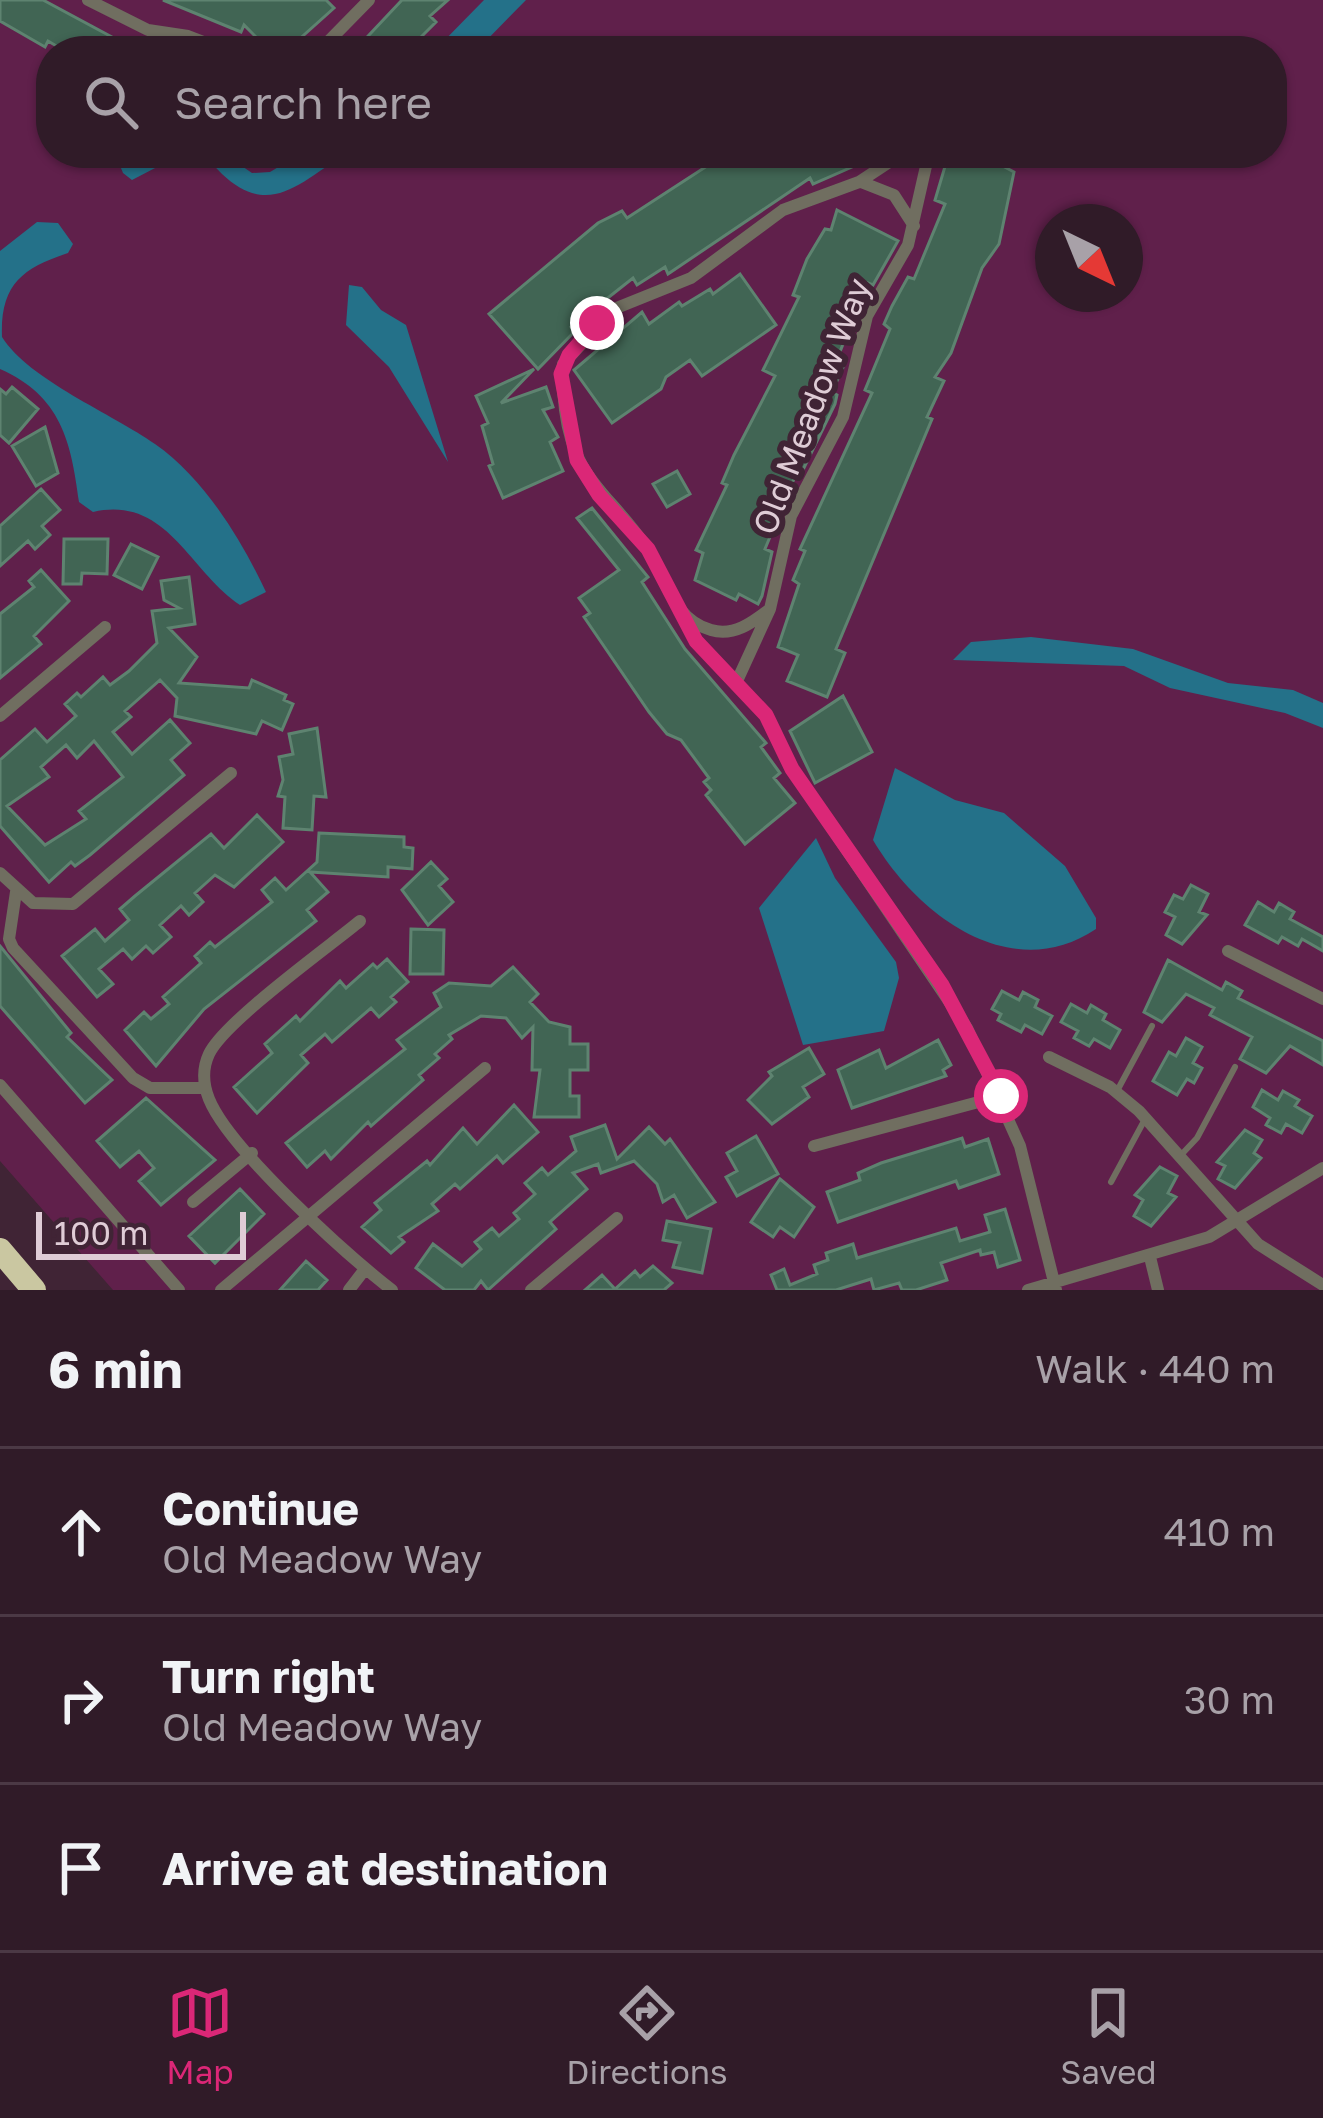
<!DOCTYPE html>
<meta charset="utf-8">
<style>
body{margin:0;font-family:"Golos Text",sans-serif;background:#382430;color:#f1f3f6}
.compass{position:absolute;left:1035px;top:204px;width:108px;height:108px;border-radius:50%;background:#301b28;box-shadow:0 3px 9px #0004;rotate:137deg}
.scale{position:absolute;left:36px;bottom:30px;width:210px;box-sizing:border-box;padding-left:12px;border:6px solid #dfccd6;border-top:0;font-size:33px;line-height:42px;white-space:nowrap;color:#dfccd6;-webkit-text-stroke:9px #402435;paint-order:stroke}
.stop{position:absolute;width:36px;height:36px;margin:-27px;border:9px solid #db2777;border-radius:50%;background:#fff}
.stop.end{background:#db2777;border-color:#fff;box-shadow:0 3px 12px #0008}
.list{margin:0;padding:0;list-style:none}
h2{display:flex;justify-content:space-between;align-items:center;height:156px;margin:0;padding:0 48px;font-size:51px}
h2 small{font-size:39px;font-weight:400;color:#a8a1a8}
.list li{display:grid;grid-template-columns:78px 1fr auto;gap:36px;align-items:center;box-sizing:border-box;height:168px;padding:0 48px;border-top:3px solid #4b3945}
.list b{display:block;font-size:45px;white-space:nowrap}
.list p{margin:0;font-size:39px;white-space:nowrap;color:#a8a1a8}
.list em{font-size:39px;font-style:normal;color:#a8a1a8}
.icon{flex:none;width:66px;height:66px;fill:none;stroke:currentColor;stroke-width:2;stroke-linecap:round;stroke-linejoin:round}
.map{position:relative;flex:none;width:1323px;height:1290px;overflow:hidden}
.search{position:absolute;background:#301b28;box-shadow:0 3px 9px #0004;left:36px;right:36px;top:36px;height:132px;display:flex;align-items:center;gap:30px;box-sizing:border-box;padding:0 42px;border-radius:48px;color:#a8a1a8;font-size:45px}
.sheet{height:660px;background:#301b28}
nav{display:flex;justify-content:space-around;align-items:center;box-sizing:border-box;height:168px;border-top:3px solid #4b3945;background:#301b28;font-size:33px;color:#a8a1a8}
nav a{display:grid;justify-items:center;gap:6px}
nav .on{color:#db2777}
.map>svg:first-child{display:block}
.green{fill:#60204b;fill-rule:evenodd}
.water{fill:#247189}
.building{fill:#416554;stroke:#5e8370;stroke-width:3;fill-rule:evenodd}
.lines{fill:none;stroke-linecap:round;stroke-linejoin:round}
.service{stroke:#706e60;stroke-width:6}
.minor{stroke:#706e60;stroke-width:12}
.motorway{stroke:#cac7a1;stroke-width:24}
.route{stroke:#db2777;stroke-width:15}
.labels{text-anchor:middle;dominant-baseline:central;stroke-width:12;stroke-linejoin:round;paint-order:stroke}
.street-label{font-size:33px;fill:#dfccd6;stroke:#402435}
</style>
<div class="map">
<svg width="1323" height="1290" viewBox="0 0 1323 1290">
<rect width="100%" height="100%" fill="#402435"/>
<path class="green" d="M0 0H1323V1290H113L0 1161ZM51 51H1272V153H51ZM1053 222H1125V294H1053Z"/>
<path class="water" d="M484 0H526L476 51H434Z
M115 153H184L132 180 123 173Z
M191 153H223L252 173 270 172 302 153H346C299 184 269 218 222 174 212 164 206 155 191 153Z
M37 222 58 223 73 244 68 253C23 268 0 284 2 337 29 380 113 414 155 444 204 478 241 539 266 592L240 605C189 571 167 495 93 512L79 502C71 441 61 396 0 369V251Z
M349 285 362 287 381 310 406 325 448 462 389 367 346 325Z
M1031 637 1133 649 1228 683 1293 690 1323 703V728L1285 713 1170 688 1124 666 953 660 971 642Z
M895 768 955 800 1004 813 1065 866 1096 918V929C1011 986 917 915 873 840Z
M816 838 835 878 896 962 899 978 884 1031 803 1045 759 908Z"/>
<path class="building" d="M0 0H43L138 51H65L48 41 45 47 0 21Z
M163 0H326L334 8 286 51H270L244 25 241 32Z
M402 0H448L430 16 436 22 412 46 416 51H354Z
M727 153H884L813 184 810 178 668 274 665 267 637 285 633 278 571 327 575 331 538 369 489 314 598 223 622 211 627 218Z
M949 153 995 162 1014 172 999 244 982 268 951 353 935 377 944 381 927 417 932 419 836 649 845 653 827 697 787 681 798 655 778 647 799 584 793 580 805 551 800 549 872 393 865 390 890 329 884 324 892 306 908 277 914 279 945 204 935 200Z
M837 210 898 241 873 285 868 283 837 359 845 363 832 392 837 395 835 404 800 476 796 474 765 549 772 552 762 596 758 604 739 594 736 600 695 580 703 553 696 550 727 485 722 483 734 455 775 376 763 370 799 297 793 295 807 259 825 229 831 230Z
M740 274 776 325 702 376 690 360 666 377 661 389 612 423 574 370 642 312 649 324 679 302 682 306 710 289 713 294Z
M534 369 501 403 546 387 553 407 543 410 558 437 550 442 563 471 503 498 489 466 493 464 482 426 488 423 476 396Z
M12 387 38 409 9 443 0 435V389L6 394Z
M45 427 58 473 36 486 12 446Z
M677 471 690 494 667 507 653 484Z
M41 489 60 510 42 526 50 535 35 549 28 541 0 566V526Z
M592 508 648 577 642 582 685 649 766 743 761 747 780 773 774 778 795 803 745 844 706 795 711 790 704 782 709 778 681 740 667 734 649 712 584 617 590 613 579 598 619 570 577 518Z
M64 539H108L107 574 82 573 81 584H63Z
M131 544 158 557 142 589 114 575Z
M41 570 69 601 34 636 41 644 0 678V614L34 587 29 581Z
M189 577 195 624 169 628 197 657 179 683 249 688 252 680 286 695 284 700 293 704 282 730 262 721 256 734 175 716 177 698 160 680 125 711 131 717 113 732 132 754 170 720 190 743 171 760 184 775 90 855 75 866 71 862 49 882 0 826V760L35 729 47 742 76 716 65 704 77 693 81 697 103 677 110 685 129 671 157 643 152 611 179 608 164 600 161 581ZM94 741 123 777 79 811 86 819 45 845 7 806 49 777 41 767 66 745 77 758Z
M843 696 872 752 815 783 790 731Z
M317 728 326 797 314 796 312 830 283 828 285 797 278 796 283 780 279 757 293 754 289 734Z
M257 815 283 842 234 887 215 875 195 893 203 902 189 915 181 906 160 925 171 937 153 953 146 946 132 959 123 949 99 969 113 984 97 997 62 956 95 929 105 941 129 920 120 909 135 896 211 834 224 848Z
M319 833 404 837V847L413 848 412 869 388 867V877L310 872 328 892 307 910 316 921 204 1009 156 1066 125 1030 144 1012 151 1019 169 1004 163 997 201 963 195 956 210 942 215 947 272 902 262 890 275 878 286 890 317 862Z
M431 862 447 879 439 886 453 902 428 925 402 890Z
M1191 885 1208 894 1199 912 1207 915 1182 944 1166 935 1175 917 1165 912 1174 895 1183 899Z
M1258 902 1274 912 1279 903 1294 912 1290 919 1323 937V951L1302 939 1298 946 1282 937 1278 943 1245 925Z
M411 929 444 930 443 974H410Z
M0 946 71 1033 67 1037 112 1080 85 1103 0 1006Z
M387 959 408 982 391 997 396 1002 379 1017 371 1008 332 1042 325 1034 301 1055 308 1063 257 1113 234 1087 272 1053 265 1044 296 1016 300 1021 340 981 346 988 373 964 377 968Z
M1168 960 1222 990 1226 982 1242 991 1238 998 1323 1041V1065L1290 1046 1266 1073 1240 1059 1252 1037 1210 1015 1214 1008 1186 994 1162 1022 1144 1012Z
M513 967 538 994 530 1002 549 1022 570 1027V1044H588V1070H570V1096H579V1117H534L540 1070H532L533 1027 522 1038 506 1018 481 1016 449 1035 452 1039 435 1054 439 1058 419 1075 423 1080 371 1126 368 1122 331 1159 325 1151 307 1167 286 1143 405 1049 397 1040 441 1007 434 993 449 983 491 986Z
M1002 991 1019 1000 1023 992 1038 1000 1035 1007 1052 1016 1042 1034 1025 1025 1021 1032 998 1020 1001 1014 992 1009Z
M1071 1004 1087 1013 1091 1005 1106 1014 1103 1020 1120 1030 1110 1048 1094 1039 1089 1046 1074 1038 1078 1031 1061 1022Z
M1186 1038 1202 1047 1193 1063 1202 1068 1194 1083 1187 1079 1177 1095 1153 1081 1169 1052 1176 1056Z
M938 1040 951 1065 943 1070 946 1076 852 1108 838 1070 879 1050 886 1068Z
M809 1048 824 1074 803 1087 809 1097 772 1124 748 1100 772 1076 769 1072Z
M1262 1090 1278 1100 1283 1091 1299 1100 1295 1106 1312 1116 1302 1133 1286 1124 1281 1133 1266 1125 1270 1118 1253 1107Z
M146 1098 215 1160 161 1205 139 1181 154 1168 139 1151 120 1167 97 1141Z
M514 1105 538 1132 503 1163 497 1156 460 1189 455 1184 432 1204 438 1211 399 1237 404 1242 391 1253 362 1227 381 1210 375 1203 427 1161 430 1165 463 1128 477 1144Z
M605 1125 617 1159 649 1127 665 1144 670 1139 715 1202 687 1218 674 1195 663 1202 657 1184 634 1161 601 1173 598 1164 573 1173 587 1189 550 1222 556 1229 488 1290 481 1281 474 1290H445L416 1268 433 1244 462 1266 481 1249 475 1242 492 1228 499 1236 519 1219 514 1213 535 1194 525 1183 542 1168 548 1175 576 1151 571 1137Z
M1245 1130 1262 1140 1254 1153 1261 1158 1235 1188 1218 1179 1225 1166 1217 1162Z
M756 1136 778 1174 737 1196 726 1177 737 1171 727 1153Z
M962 1138 965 1147 988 1139 999 1174 959 1188 956 1181 838 1222 827 1192 860 1180 858 1173 881 1163Z
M1160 1167 1177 1176 1168 1193 1176 1197 1151 1226 1134 1216 1143 1200 1135 1195Z
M780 1179 814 1207 794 1237 780 1227 773 1237 751 1222Z
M240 1189 264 1214 215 1263 189 1236Z
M1005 1209 1020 1260 998 1267 994 1252 981 1255 980 1250 941 1263 947 1280 916 1290H902L899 1283 874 1290 871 1279 836 1290H777L771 1275 784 1269 790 1285 817 1274 814 1265 828 1260 826 1253 853 1244 857 1258 956 1228 960 1241 990 1232 985 1215Z
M667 1221 711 1229 702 1273 673 1267 680 1243 663 1240Z
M306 1261 327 1280 318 1290H280Z
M653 1266 672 1283 664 1290H585L602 1275 615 1289 635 1271 640 1277Z"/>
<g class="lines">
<path class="service" d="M1117 1091 1152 1026
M1181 1155 1197 1138 1235 1067
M1111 1182 1144 1121"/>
<path class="minor" d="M88 0 148 30 188 36 227 51
M319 51 369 0
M1013 153 1035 161
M861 182 894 195 914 226
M770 609C753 622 734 637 711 630 671 619 665 574 644 544 608 492 574 480 565 410 564 395 560 379 563 364L614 309 691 278 783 210 859 182 903 153
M686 620 696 641 766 715 792 769 967 1028 1020 1146 1056 1290
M737 681 770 609 791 516 843 417 867 316 908 245 929 153
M0 716 105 627
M0 873 33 903 73 904 231 773
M16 892 9 939 13 948 133 1078 150 1088H205
M360 921C327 948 224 1022 209 1054 202 1069 203 1084 209 1099 229 1149 347 1255 392 1290
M1228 951 1323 999
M1049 1057 1110 1087 1139 1111 1258 1244 1323 1285
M0 1085 179 1290
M814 1146 1001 1096
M193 1202 252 1153
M1150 1257 1158 1290
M221 1290 485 1068
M349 1290 365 1269
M531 1290 617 1218
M1028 1290 1209 1237 1323 1168"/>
<path class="motorway" d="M0 1250 34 1290"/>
</g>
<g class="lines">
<path class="route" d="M597 323 569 355 561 374 577 460 599 495 648 549 696 641 766 715 792 769 942 985 1001 1096"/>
</g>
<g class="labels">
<g class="street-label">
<text transform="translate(811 406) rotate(-69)">Old Meadow Way</text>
</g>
</g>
</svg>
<svg class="compass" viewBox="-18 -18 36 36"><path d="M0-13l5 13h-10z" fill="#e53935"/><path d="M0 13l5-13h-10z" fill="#a8a1a8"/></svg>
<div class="scale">100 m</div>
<div class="stop" style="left:1001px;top:1096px"></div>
<div class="stop end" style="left:597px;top:323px"></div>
<div class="search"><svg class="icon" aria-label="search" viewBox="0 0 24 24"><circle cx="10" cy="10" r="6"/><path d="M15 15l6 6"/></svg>Search here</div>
</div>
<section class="sheet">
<h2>6 min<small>Walk · 440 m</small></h2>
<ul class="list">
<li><svg class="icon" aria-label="ahead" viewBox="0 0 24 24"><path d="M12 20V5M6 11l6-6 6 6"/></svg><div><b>Continue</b><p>Old Meadow Way</p></div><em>410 m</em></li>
<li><svg class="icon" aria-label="right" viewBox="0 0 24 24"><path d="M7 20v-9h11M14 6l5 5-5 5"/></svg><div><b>Turn right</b><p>Old Meadow Way</p></div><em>30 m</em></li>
<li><svg class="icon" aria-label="arrive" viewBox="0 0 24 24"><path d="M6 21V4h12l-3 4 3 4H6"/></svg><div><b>Arrive at destination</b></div></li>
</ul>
</section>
<nav>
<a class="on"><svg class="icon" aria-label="map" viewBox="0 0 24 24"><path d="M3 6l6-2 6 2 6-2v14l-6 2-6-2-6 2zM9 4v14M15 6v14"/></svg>Map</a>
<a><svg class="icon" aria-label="directions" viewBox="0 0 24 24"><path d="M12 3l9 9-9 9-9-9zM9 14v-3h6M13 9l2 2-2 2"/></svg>Directions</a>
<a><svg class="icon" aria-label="saved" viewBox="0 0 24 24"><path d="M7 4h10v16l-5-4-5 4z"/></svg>Saved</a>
</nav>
